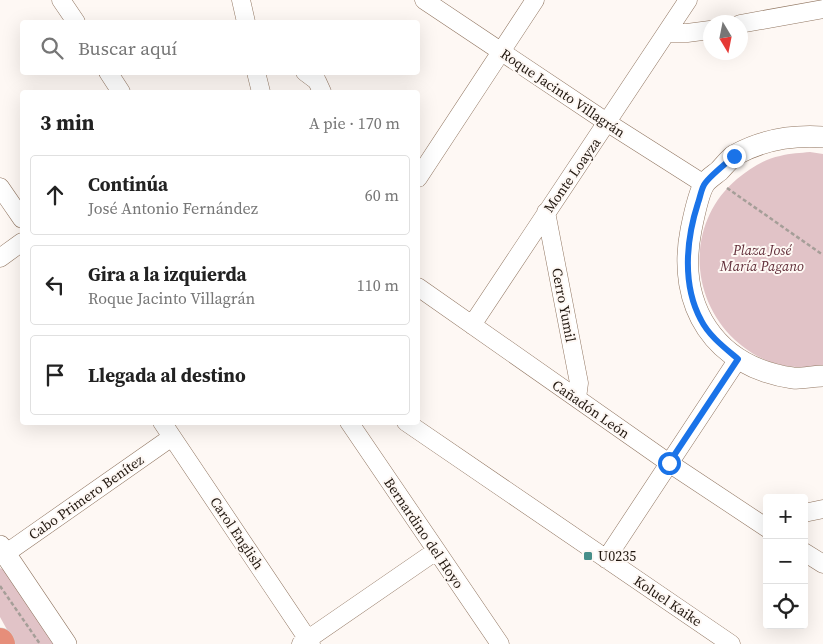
<!DOCTYPE html>
<html lang="es">
<meta charset="utf-8">
<style>
body{margin:0;font-family:"Source Serif 4",serif;background:#f2f2f2;color:#222}
.controls{position:absolute;right:15px;bottom:15px;display:grid;overflow:hidden;border-radius:5px;box-shadow:0 5px 20px #0002}
.controls button{width:45px;height:45px;display:grid;place-items:center;padding:0;border:0;border-bottom:1px solid #e0e0e0;background:#fff;color:#222;font:25px sans-serif}
.compass{position:absolute;left:703px;top:15px;width:45px;height:45px;border-radius:50%;background:#fff;box-shadow:0 5px 20px #0002;rotate:170deg}
.stop{position:absolute;width:15px;height:15px;margin:-11px;border:4px solid #1a73e8;border-radius:50%;background:#fff}
.stop.end{background:#1a73e8;border-color:#fff;box-shadow:0 1px 5px #0008}
.list{margin:0;padding:0;list-style:none}
h2{display:flex;justify-content:space-between;align-items:center;height:65px;margin:0;padding:0 20px;font-size:21px}
h2 small{font-size:16px;font-weight:400;color:#767676}
.list li{display:grid;grid-template-columns:32px 1fr auto;gap:15px;align-items:center;box-sizing:border-box;height:80px;margin:0 10px 10px;padding:0 10px;border:1px solid #e0e0e0;border-radius:5px}
.list b{display:block;font-size:19px;white-space:nowrap}
.list p{margin:0;font-size:16px;white-space:nowrap;color:#767676}
.list em{font-size:16px;font-style:normal;color:#767676}
.icon{flex:none;width:28px;height:28px;fill:none;stroke:currentColor;stroke-width:2;stroke-linecap:round;stroke-linejoin:round}
.map{position:relative;flex:none;width:823px;height:644px;overflow:hidden}
.search{position:absolute;background:#fff;box-shadow:0 5px 20px #0002;left:20px;top:20px;width:400px;height:55px;display:flex;align-items:center;gap:12px;box-sizing:border-box;padding:0 18px;border-radius:5px;color:#767676;font-size:19px}
.panel{position:absolute;background:#fff;box-shadow:0 5px 20px #0002;left:20px;top:90px;width:400px;height:335px;border-radius:5px}
.map>svg:first-child{display:block}
.green{fill:#e1c3c7}
.lines{fill:none;stroke-linecap:round;stroke-linejoin:round}
.minor-casing{stroke:#907560;stroke-width:19}
.tertiary-casing{stroke:#907560;stroke-width:22}
.trunk-casing{stroke:#d7d5d4;stroke-width:29}
.path{stroke:#a59e98;stroke-width:2.5;stroke-dasharray:4 2.5;stroke-linecap:butt}
.minor{stroke:#fff;stroke-width:18}
.tertiary{stroke:#fff;stroke-width:21}
.trunk{stroke:#e68e7a;stroke-width:28}
.route{stroke:#1a73e8;stroke-width:6}
.poi-dot{fill:#478e89;stroke:#fef8f4;stroke-width:2}
.labels{text-anchor:middle;dominant-baseline:central;stroke-width:4;stroke-linejoin:round;paint-order:stroke}
.street-label{font-size:14px;fill:#221810;stroke:#fef8f4}
.park-label{font-size:14px;font-style:italic;fill:#622f3a;stroke:#fef8f4}
.poi-label{font-size:14px;fill:#221810;stroke:#fef8f4;text-anchor:start}
</style>
<div class="map">
<svg width="823" height="644" viewBox="0 0 823 644">
<rect width="100%" height="100%" fill="#fef8f4"/>
<path class="green" d="M810 152 823 154V366C806 368 790 368 774 363 760 359 746 350 735 340 688 296 687 221 737 179 750 169 764 159 780 156 790 153 801 153 810 152Z
M0 568 9 572 57 644H15L0 617Z"/>
<g class="lines">
<defs>
<path id="minor" d="M61 0 76 22
M241 0 246 22
M424 0 608 123 704 184
M740 24 823 9
M667 33H687L710 30
M108 72 121 92
M256 72 261 92
M305 72 317 81 322 92
M418 178 535 0
M0 187 22 219
M546 212 579 383 577 398
M0 258 22 242
M418 287 669 463 767 528
M472 325 688 0
M162 422 311 644
M349 422 500 644
M406 422 731 644
M804 513 823 509
M804 552 823 564
M0 555 5 554 172 437
M606 559 738 359
M301 644 436 551"/>
<path id="tertiary" d="M823 137C793 135 762 140 735 155 729 159 724 166 719 171 714 175 708 179 705 183 699 191 693 220 691 230 676 306 715 367 793 378 802 379 813 376 823 376
M0 546 66 644"/>
<path id="trunk" d="M0 642 1 644"/>
</defs>
<use href="#minor" class="minor-casing"/>
<use href="#tertiary" class="tertiary-casing"/>
<use href="#trunk" class="trunk-casing"/>
<path class="path" d="M727 188 823 255
M0 586 40 644"/>
<use href="#minor" class="minor"/>
<use href="#tertiary" class="tertiary"/>
<use href="#trunk" class="trunk"/>
</g>
<g class="lines">
<path class="route" d="M669 463 738 359C725 348 709 336 701 320 682 285 686 240 698 203 700 198 701 190 704 185 708 177 727 163 734 156"/>
</g>
<rect class="poi-dot" x="583" y="551" width="10" height="10" rx="2.5"/>
<g class="labels">
<g class="street-label">
<text transform="translate(563 93) rotate(34)">Roque Jacinto Villagrán</text>
<text transform="translate(572 175) rotate(-55)">Monte Loayza</text>
<text transform="translate(564 305) rotate(79)">Cerro Yumil</text>
<text transform="translate(591 409) rotate(35)">Cañadón León</text>
<text transform="translate(86 497) rotate(-35)">Cabo Primero Benítez</text>
<text transform="translate(237 533) rotate(56)">Carol English</text>
<text transform="translate(424 533) rotate(56)">Bernardino del Hoyo</text>
<text transform="translate(668 601) rotate(34)">Koluel Kaike</text>
</g>
<g class="park-label">
<text x="762" y="250">Plaza José<tspan x="762" dy="16">María Pagano</tspan></text>
</g>
<g class="poi-label">
<text x="598" y="556">U0235</text>
</g>
</g>
</svg>
<div class="controls">
<button>+</button>
<button>−</button>
<button><svg class="icon" aria-label="locate" viewBox="0 0 24 24"><circle cx="12" cy="12" r="6"/><path d="M12 2v4M12 18v4M2 12h4M18 12h4"/></svg></button>
</div>
<svg class="compass" viewBox="-18 -18 36 36"><path d="M0-13l5 13h-10z" fill="#e53935"/><path d="M0 13l5-13h-10z" fill="#767676"/></svg>
<div class="stop" style="left:669px;top:463px"></div>
<div class="stop end" style="left:734px;top:156px"></div>
<div class="search"><svg class="icon" aria-label="search" viewBox="0 0 24 24"><circle cx="10" cy="10" r="6"/><path d="M15 15l6 6"/></svg>Buscar aquí</div>
<section class="panel">
<h2>3 min<small>A pie · 170 m</small></h2>
<ul class="list">
<li><svg class="icon" aria-label="ahead" viewBox="0 0 24 24"><path d="M12 20V5M6 11l6-6 6 6"/></svg><div><b>Continúa</b><p>José Antonio Fernández</p></div><em>60 m</em></li>
<li><svg class="icon" aria-label="left" viewBox="0 0 24 24"><path d="M17 20v-9H6M10 6l-5 5 5 5"/></svg><div><b>Gira a la izquierda</b><p>Roque Jacinto Villagrán</p></div><em>110 m</em></li>
<li><svg class="icon" aria-label="arrive" viewBox="0 0 24 24"><path d="M6 21V4h12l-3 4 3 4H6"/></svg><div><b>Llegada al destino</b></div></li>
</ul>
</section>
</div>
